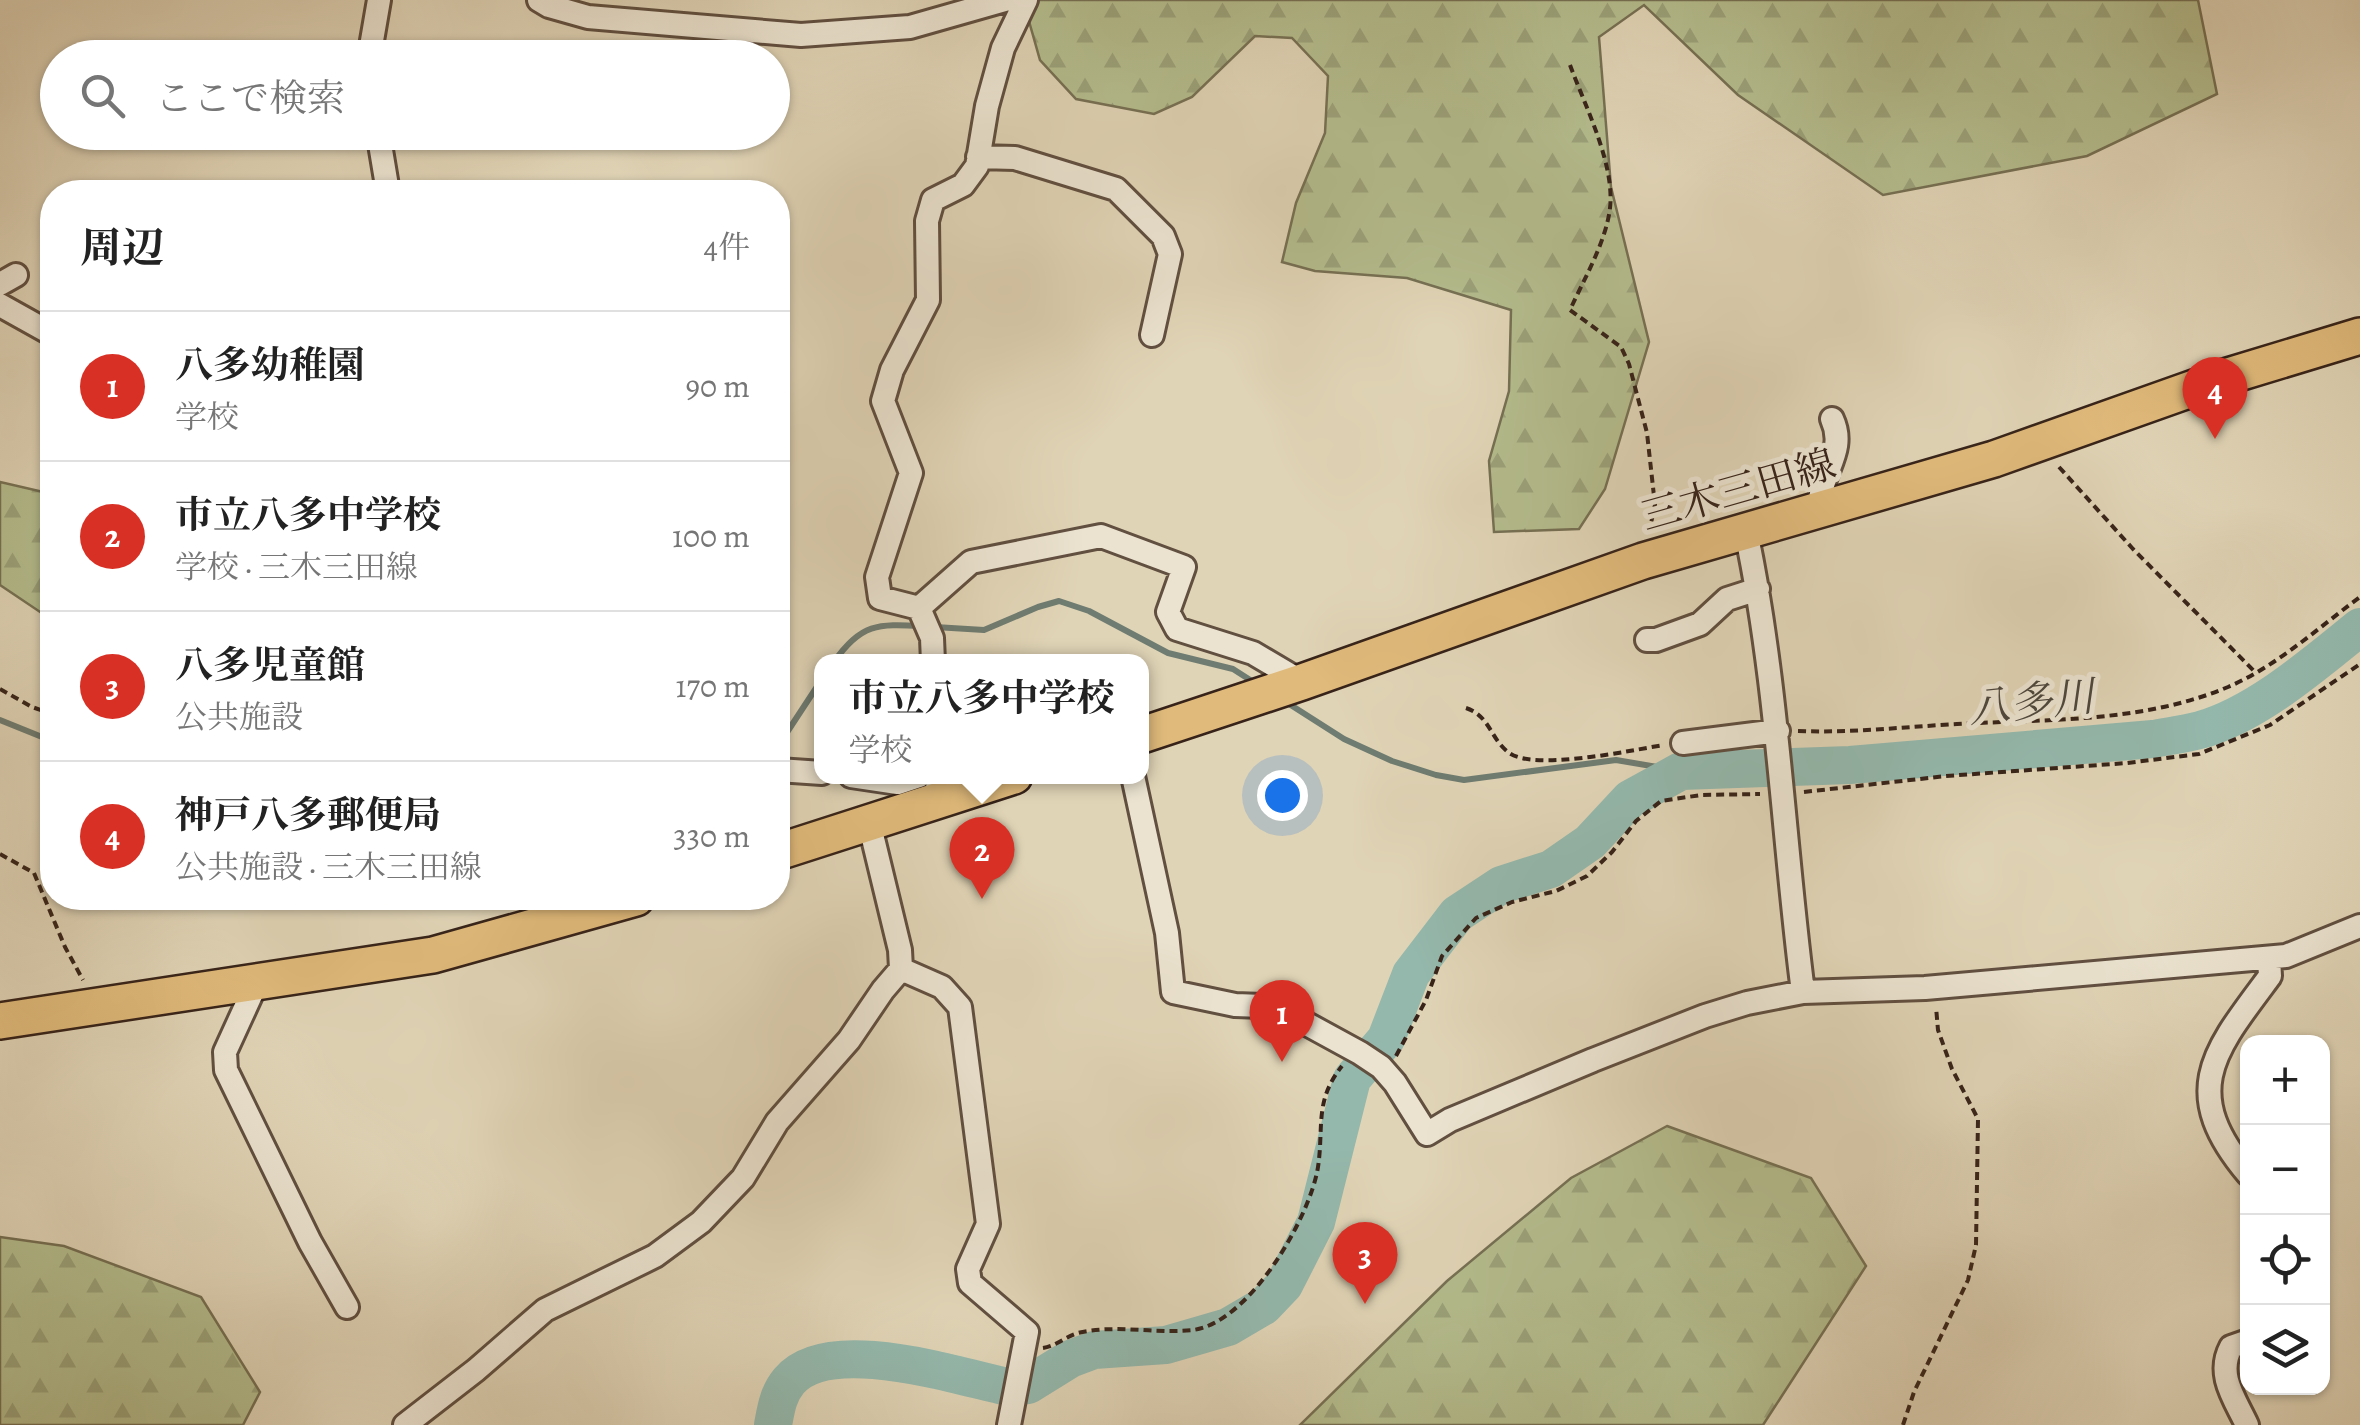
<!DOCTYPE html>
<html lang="ja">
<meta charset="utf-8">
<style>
body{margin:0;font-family:Alegreya,"Noto Serif JP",serif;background:#f2f2f2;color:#222}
.controls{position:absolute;right:30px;bottom:30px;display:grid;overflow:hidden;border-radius:20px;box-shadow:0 2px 8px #0004}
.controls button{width:90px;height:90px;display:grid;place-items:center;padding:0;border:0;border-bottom:2px solid #e0e0e0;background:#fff;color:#222;font:50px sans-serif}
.you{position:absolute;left:1282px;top:795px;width:35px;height:35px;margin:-25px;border:8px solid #fff;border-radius:50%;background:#1a73e8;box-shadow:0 0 0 15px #1a73e833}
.badge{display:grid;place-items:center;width:65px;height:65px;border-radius:50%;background:#d93025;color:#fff;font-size:32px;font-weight:700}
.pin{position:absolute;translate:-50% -82px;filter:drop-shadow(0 2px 5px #0008)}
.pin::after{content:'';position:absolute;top:52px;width:35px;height:30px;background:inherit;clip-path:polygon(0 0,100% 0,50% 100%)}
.popup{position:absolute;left:814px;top:654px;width:335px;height:130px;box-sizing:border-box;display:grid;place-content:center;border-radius:20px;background:#fff;filter:drop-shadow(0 2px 8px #0005);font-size:32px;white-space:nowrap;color:#767676}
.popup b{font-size:38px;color:#222}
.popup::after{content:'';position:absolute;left:50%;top:100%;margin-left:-20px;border:20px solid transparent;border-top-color:#fff}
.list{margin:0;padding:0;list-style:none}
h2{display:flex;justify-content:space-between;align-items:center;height:130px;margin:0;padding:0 40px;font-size:42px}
h2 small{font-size:32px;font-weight:400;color:#767676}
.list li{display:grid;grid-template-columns:65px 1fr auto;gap:30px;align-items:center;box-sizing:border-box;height:150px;padding:0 40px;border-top:2px solid #e0e0e0}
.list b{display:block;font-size:38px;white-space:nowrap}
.list p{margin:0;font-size:32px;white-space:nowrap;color:#767676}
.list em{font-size:32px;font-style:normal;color:#767676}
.icon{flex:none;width:55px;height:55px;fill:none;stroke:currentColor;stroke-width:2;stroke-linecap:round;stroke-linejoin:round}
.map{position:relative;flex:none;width:2360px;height:1425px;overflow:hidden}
.search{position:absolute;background:#fff;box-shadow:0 2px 8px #0004;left:40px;top:40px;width:750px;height:110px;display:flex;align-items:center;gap:25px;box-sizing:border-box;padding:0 35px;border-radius:55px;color:#767676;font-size:38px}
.panel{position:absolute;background:#fff;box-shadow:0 2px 8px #0004;left:40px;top:180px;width:750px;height:730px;border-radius:40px}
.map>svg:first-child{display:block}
.forest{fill:url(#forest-firs);stroke:#767053;stroke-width:2.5}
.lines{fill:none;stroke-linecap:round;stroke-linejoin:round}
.stream{stroke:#6f7c71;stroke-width:6}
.river{stroke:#94b8ac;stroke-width:38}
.minor-casing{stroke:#614f40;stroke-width:28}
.primary-casing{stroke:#372319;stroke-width:40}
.path{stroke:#372319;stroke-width:4;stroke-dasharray:8 5;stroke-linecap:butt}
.minor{stroke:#ebe3d0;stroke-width:22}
.primary{stroke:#e0ba7b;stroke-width:35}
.labels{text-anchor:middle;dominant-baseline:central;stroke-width:10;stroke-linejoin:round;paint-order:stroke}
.street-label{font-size:40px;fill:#372319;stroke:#ebe3d0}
.water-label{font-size:42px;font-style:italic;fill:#4e483e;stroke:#ebe3d0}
</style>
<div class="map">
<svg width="2360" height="1425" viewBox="0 0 2360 1425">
<defs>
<pattern id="forest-firs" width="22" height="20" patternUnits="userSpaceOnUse" patternTransform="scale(2.5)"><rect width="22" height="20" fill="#b4bc8d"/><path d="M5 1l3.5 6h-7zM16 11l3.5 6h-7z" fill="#9ba179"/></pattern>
</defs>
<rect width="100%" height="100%" fill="#e0d4b6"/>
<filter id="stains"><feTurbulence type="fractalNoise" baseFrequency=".002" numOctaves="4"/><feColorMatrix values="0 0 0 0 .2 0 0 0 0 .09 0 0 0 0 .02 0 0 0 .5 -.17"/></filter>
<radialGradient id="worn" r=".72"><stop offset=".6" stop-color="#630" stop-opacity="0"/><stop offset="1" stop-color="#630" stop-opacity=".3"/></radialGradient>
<path class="forest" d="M1023 0H2198L2217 94 2087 156 1883 195 1738 95 1644 5 1599 37 1611 187 1649 342 1605 489 1579 529 1494 532 1489 461 1509 391 1511 310 1407 278 1315 271 1282 262 1296 203 1325 133 1328 76 1292 38 1255 36 1192 97 1154 114 1076 99 1040 60Z
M0 482 52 494V620L0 585Z
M1667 1126 1811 1178 1866 1266 1763 1425H1300L1447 1281 1571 1178Z
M0 1237 64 1246 201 1297 260 1392 243 1425H0Z"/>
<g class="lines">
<path class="stream" d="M935 627 984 630 1038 607 1059 601 1089 611 1168 653 1233 669 1258 685
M834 662C861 623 878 624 922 626
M1286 702 1344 739 1392 761 1436 775 1464 780 1616 760 1681 771
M0 720 52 741
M778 746 822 679"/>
<path class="river" d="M773 1425C776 1409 778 1394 789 1381 828 1334 956 1376 1008 1387L1028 1385 1070 1359 1094 1350 1166 1345 1228 1327 1264 1306 1284 1285 1316 1222 1352 1079 1386 1039 1411 974 1457 914 1501 885 1551 869 1590 842 1630 799 1681 771 1850 765 2153 739C2169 736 2185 734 2200 730 2257 714 2314 664 2360 627"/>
<defs>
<path id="minor" d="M539 0 549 6 588 17 801 35 910 27 1005 0
M369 58 379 0
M378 132 388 192
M978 157 1015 158 1116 189 1163 236 1170 254 1152 335
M0 284 16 275
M0 305 52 334
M1820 510C1817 474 1848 453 1832 419
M1746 532C1778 684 1783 838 1803 992
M919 608 971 562 1101 536 1184 567 1168 612 1177 629 1253 653 1302 682
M1647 640H1656L1700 624 1727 599 1758 589
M933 662 932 638 919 608 880 598 877 577 911 473 883 401 892 370 928 300 927 221 933 200 963 185 977 166 987 106 1003 48 1026 0
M1683 743 1778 731
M778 770 822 773
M851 776 898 783 919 776
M937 776 938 802
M1133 776 1167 933 1173 992 1235 1005 1263 1006 1285 1012 1360 1053 1381 1067 1395 1083 1427 1134 1450 1120 1593 1060 1705 1016 1747 1003 1803 992 1925 988 2286 956 2360 926
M901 969 942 987 960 1007 988 1224 968 1269 970 1283 1027 1332 1009 1425
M257 982 225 1052 226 1070 310 1242 347 1307
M2248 1174C2178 1091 2214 1051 2270 976L2269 958
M405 1425 476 1370 545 1310 655 1256 701 1222 743 1178 777 1122 849 1040 883 990 901 969 900 950 869 822
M2247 1425C2235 1399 2216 1375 2231 1347L2248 1341"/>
<path id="primary" d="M1142 735 1302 682 1643 561 1994 459 2225 377 2360 336
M778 852 1014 776
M0 1021 433 955 636 898"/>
</defs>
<use href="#minor" class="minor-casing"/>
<use href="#primary" class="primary-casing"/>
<path class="path" d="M1570 65C1585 106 1615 164 1610 208 1606 242 1584 279 1570 310L1621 347 1629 364 1647 433 1655 505 1649 532
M2059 467 2133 549 2255 672
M0 689 32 707 52 714
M1466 708C1490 716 1490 738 1508 752 1532 772 1632 750 1664 745
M1798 731C1852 733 1903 727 1957 724 2049 719 2142 723 2228 687 2277 666 2318 628 2360 597
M1804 792 1946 776 2127 763 2199 754 2270 725 2360 664
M0 854 34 873 65 947 83 980
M1396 1056 1426 1000 1442 956 1476 918 1512 902 1556 891 1587 876 1612 852 1636 821 1661 801 1701 795 1760 794
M1043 1348C1056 1346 1065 1337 1078 1333 1114 1324 1155 1334 1193 1330 1249 1323 1310 1218 1318 1167 1324 1127 1314 1101 1342 1066
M1903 1425 1914 1392 1968 1280 1976 1245 1978 1119 1952 1069 1938 1030 1936 1007"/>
<use href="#minor" class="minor"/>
<use href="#primary" class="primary"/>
</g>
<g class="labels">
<g class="street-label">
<text transform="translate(1738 490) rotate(-16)">三木三田線</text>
</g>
<g class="water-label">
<text transform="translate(2031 702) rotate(-6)">八多川</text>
</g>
</g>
<rect width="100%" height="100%" filter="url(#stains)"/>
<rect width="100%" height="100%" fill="url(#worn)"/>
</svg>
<div class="controls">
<button>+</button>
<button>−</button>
<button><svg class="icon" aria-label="locate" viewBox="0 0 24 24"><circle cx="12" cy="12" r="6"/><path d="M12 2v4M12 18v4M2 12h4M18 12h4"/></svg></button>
<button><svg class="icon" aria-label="layers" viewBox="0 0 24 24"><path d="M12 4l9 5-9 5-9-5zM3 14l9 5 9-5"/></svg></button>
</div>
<div class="you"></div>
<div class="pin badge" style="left:1282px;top:1062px">1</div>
<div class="pin badge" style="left:982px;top:899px">2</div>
<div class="popup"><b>市立八多中学校</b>学校</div>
<div class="pin badge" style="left:1365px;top:1304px">3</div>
<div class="pin badge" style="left:2215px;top:439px">4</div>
<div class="search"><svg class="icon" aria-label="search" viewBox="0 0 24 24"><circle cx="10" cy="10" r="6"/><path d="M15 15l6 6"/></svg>ここで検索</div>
<section class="panel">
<h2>周辺<small>4件</small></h2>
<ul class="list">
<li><span class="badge">1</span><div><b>八多幼稚園</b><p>学校</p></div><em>90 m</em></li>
<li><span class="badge">2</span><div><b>市立八多中学校</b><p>学校 · 三木三田線</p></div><em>100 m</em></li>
<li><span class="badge">3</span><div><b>八多児童館</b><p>公共施設</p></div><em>170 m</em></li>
<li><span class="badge">4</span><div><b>神戸八多郵便局</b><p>公共施設 · 三木三田線</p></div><em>330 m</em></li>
</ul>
</section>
</div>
